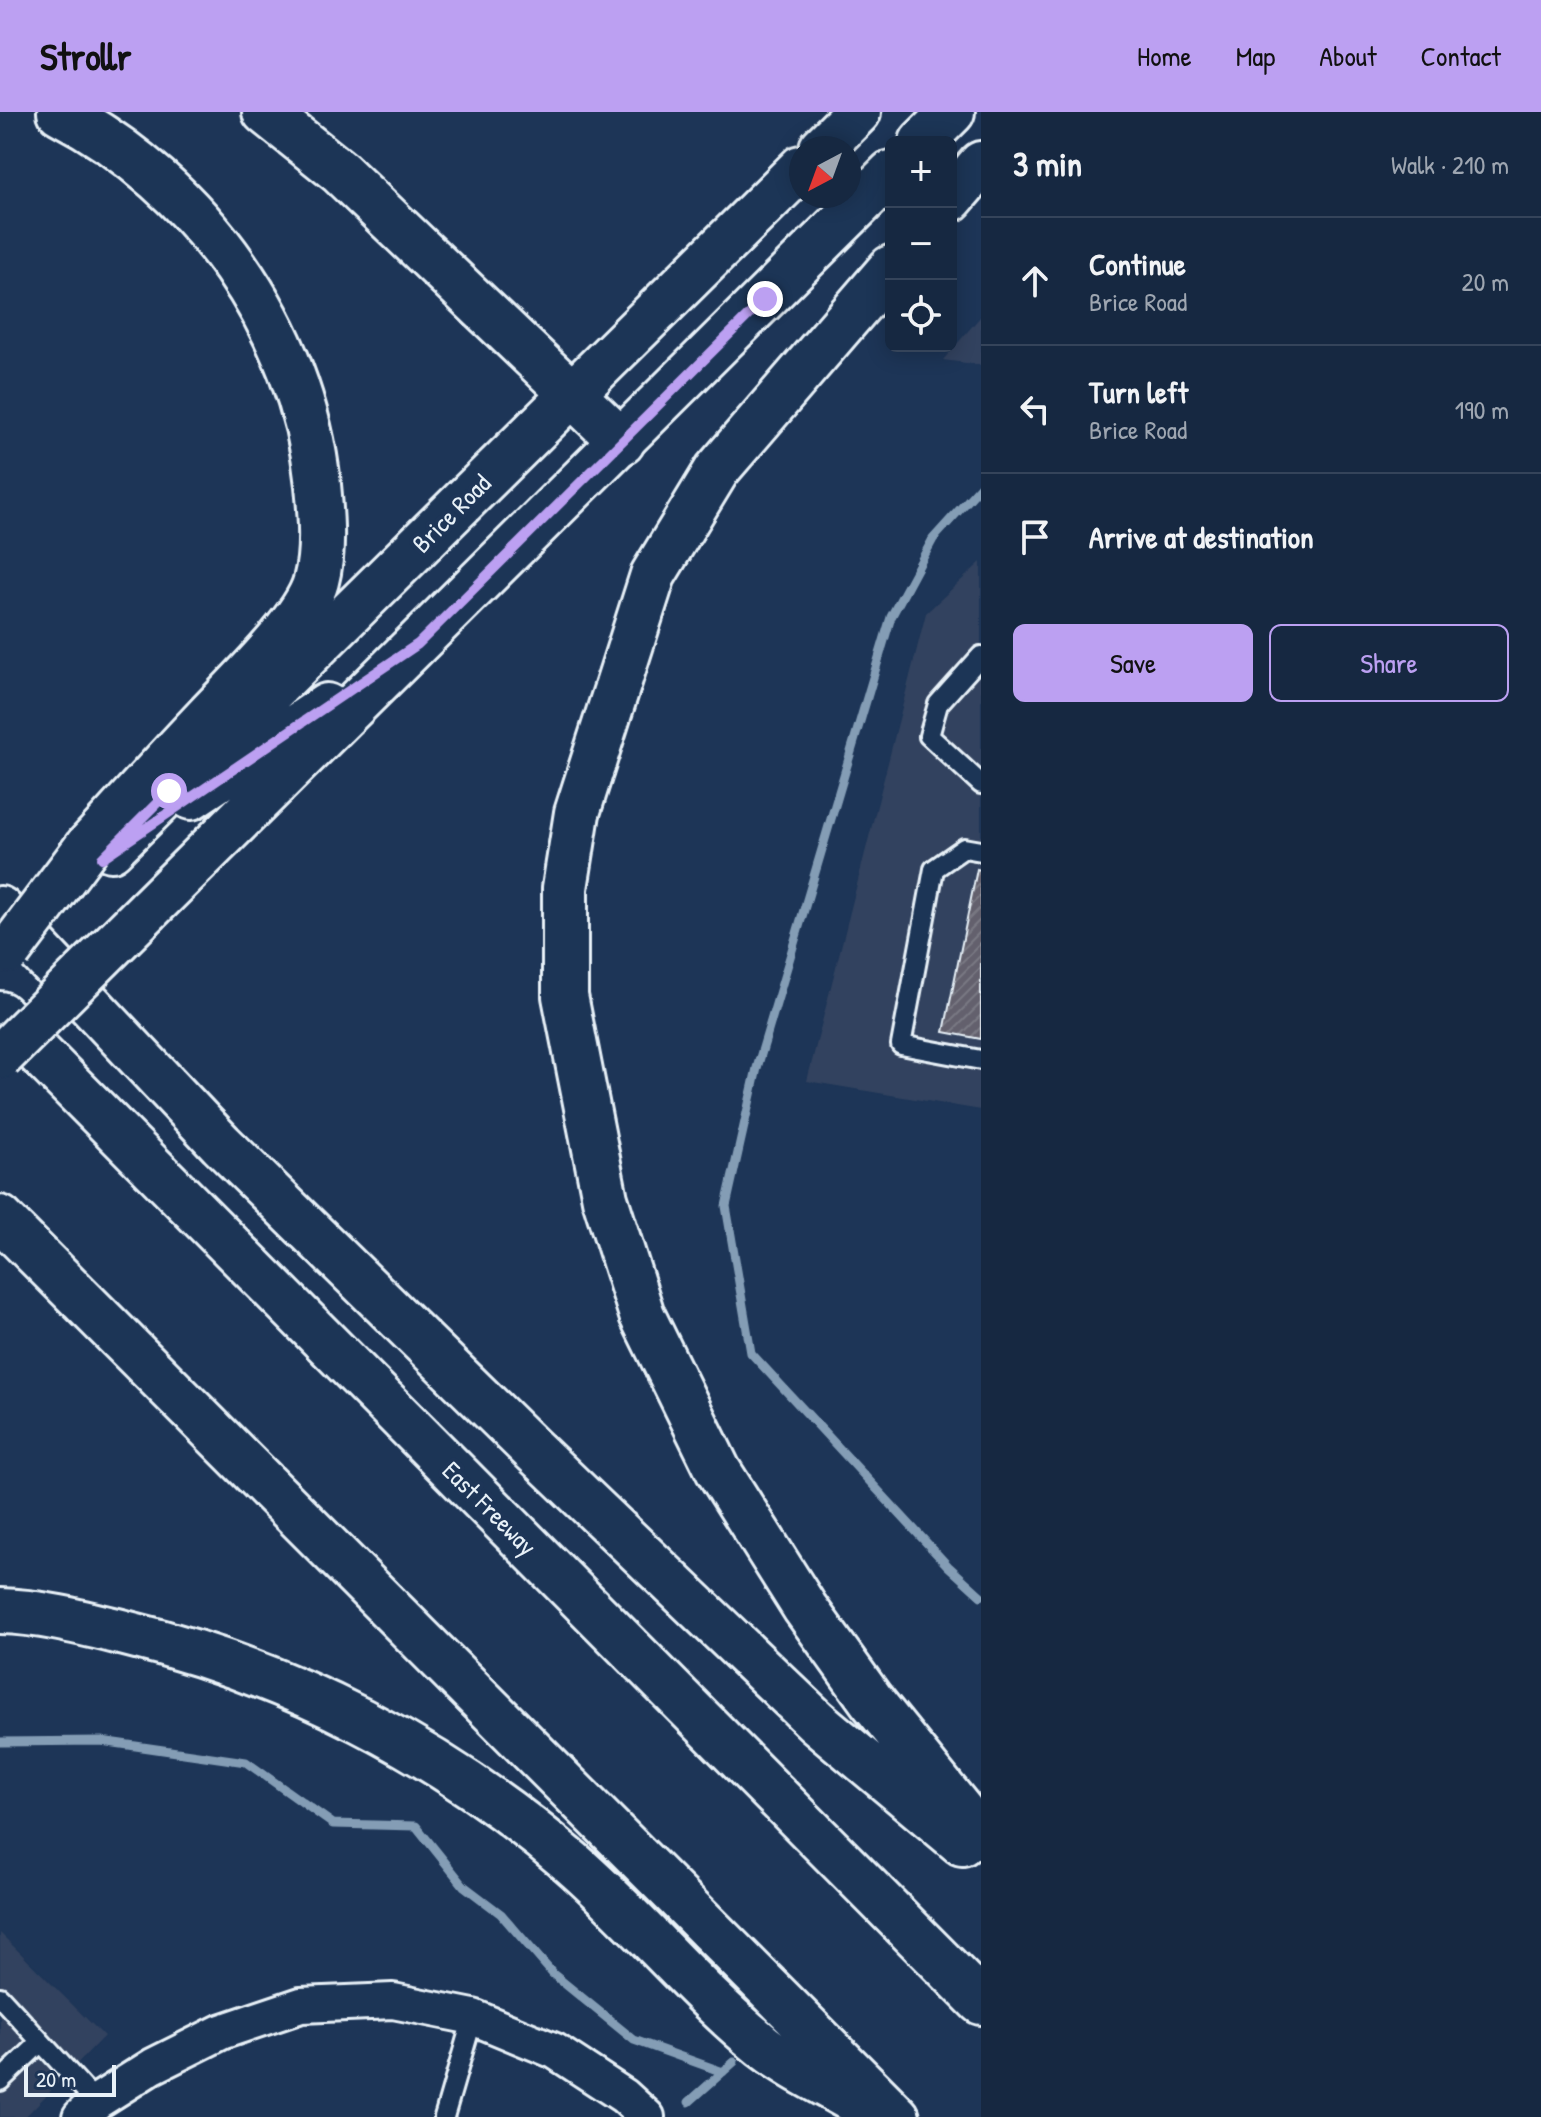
<!DOCTYPE html>
<meta charset="utf-8">
<style>
body{margin:0;font-family:"Patrick Hand",sans-serif;background:#23344c;color:#f1f3f6}
.controls{position:absolute;right:24px;top:24px;display:grid;overflow:hidden;border-radius:12px;box-shadow:0 4px 20px #0003}
.controls button{width:72px;height:72px;display:grid;place-items:center;padding:0;border:0;border-bottom:2px solid #35445a;background:#162841;color:#f1f3f6;font:40px sans-serif}
.compass{position:absolute;left:789px;top:24px;width:72px;height:72px;border-radius:50%;background:#162841;box-shadow:0 4px 20px #0003;rotate:221deg}
.scale{position:absolute;left:24px;bottom:20px;width:92px;box-sizing:border-box;padding-left:8px;border:4px solid #e8f1f8;border-top:0;font-size:22px;line-height:28px;white-space:nowrap;color:#e8f1f8;-webkit-text-stroke:6px #1d3557;paint-order:stroke}
.stop{position:absolute;width:24px;height:24px;margin:-18px;border:6px solid #bca0f2;border-radius:50%;background:#fff}
.stop.end{background:#bca0f2;border-color:#fff;box-shadow:0 2px 8px #0008}
.list{margin:0;padding:0;list-style:none}
h2{display:flex;justify-content:space-between;align-items:center;height:104px;margin:0;padding:0 32px;font-size:34px}
h2 small{font-size:26px;font-weight:400;color:#9ea6b1}
.list li{display:grid;grid-template-columns:52px 1fr auto;gap:24px;align-items:center;box-sizing:border-box;height:128px;padding:0 32px;border-top:2px solid #35445a}
.list b{display:block;font-size:30px;white-space:nowrap}
.list p{margin:0;font-size:26px;white-space:nowrap;color:#9ea6b1}
.list em{font-size:26px;font-style:normal;color:#9ea6b1}
.actions{display:flex;gap:16px;padding:24px 32px}
.actions a{flex:1;padding:18px 0;border:2px solid #bca0f2;border-radius:12px;text-align:center;font-size:28px;color:#bca0f2}
.actions .main{background:#bca0f2;color:#111}
.icon{flex:none;width:44px;height:44px;fill:none;stroke:currentColor;stroke-width:2;stroke-linecap:round;stroke-linejoin:round}
.map{position:relative;flex:none;width:981px;height:2005px;overflow:hidden}
header{display:flex;align-items:center;gap:48px;box-sizing:border-box;height:112px;padding:0 40px;background:#bca0f2;color:#111}
header strong{font-size:38px}
nav{display:flex;gap:44px;margin-inline-start:auto;font-size:28px}
main{display:flex}
aside{flex:1;background:#162841}
.map>svg:first-child{display:block}
.built{fill:#32425e}
.lines{fill:none;stroke-linecap:round;stroke-linejoin:round}
.stream{stroke:#849db5;stroke-width:9}
.building{fill:url(#building-hatch);stroke:#e8f1f8;stroke-width:2}
.lane-casing{stroke:#e8f1f8;stroke-width:24}
.street-casing{stroke:#e8f1f8;stroke-width:40}
.primary-casing{stroke:#e8f1f8;stroke-width:50}
.highway-casing{stroke:#e8f1f8;stroke-width:50}
.lane{stroke:#1d3557;stroke-width:18}
.street{stroke:#1d3557;stroke-width:34}
.primary{stroke:#1d3557;stroke-width:44}
.highway{stroke:#1d3557;stroke-width:44}
.primary-bridge-casing{stroke:#e8f1f8;stroke-width:50;stroke-linecap:butt}
.highway-bridge-casing{stroke:#e8f1f8;stroke-width:50;stroke-linecap:butt}
.primary-bridge{stroke:#1d3557;stroke-width:44}
.highway-bridge{stroke:#1d3557;stroke-width:44}
.route{stroke:#bca0f2;stroke-width:10}
.labels{text-anchor:middle;dominant-baseline:central;stroke-width:8;stroke-linejoin:round;paint-order:stroke}
.street-label{font-size:26px;fill:#e8f1f8;stroke:#1d3557}
</style>
<header>
<strong>Strollr</strong>
<nav><a>Home</a><a>Map</a><a>About</a><a>Contact</a></nav>
</header>
<main>
<div class="map">
<svg width="981" height="2005" viewBox="0 0 981 2005">
<defs>
<pattern id="building-hatch" width="6" height="6" patternUnits="userSpaceOnUse" patternTransform="scale(2)"><rect width="6" height="6" fill="#63616d"/><path d="M-1 1l2-2M0 6l6-6M5 7l2-2" fill="none" stroke="#797883"/></pattern>
</defs>
<rect width="100%" height="100%" fill="#1d3557"/>
<filter id="ink" filterUnits="userSpaceOnUse"><feTurbulence type="fractalNoise" baseFrequency=".0125" numOctaves="2"/><feDisplacementMap in="SourceGraphic" scale="16" xChannelSelector="R" yChannelSelector="G"/><feConvolveMatrix kernelMatrix="1 2 1 2 8 2 1 2 1" color-interpolation-filters="sRGB"/></filter>
<g filter="url(#ink)">
<path class="built" d="M981 204V253L943 248Z
M981 450V998L807 969 926 501Z
M0 1821 104 1924 25 2005H0Z"/>
<g class="lines">
<path class="stream" d="M981 374 933 427 891 505 757 956 726 1094 751 1241 948 1454 981 1484
M0 1630 101 1629 246 1650 333 1712 416 1714 464 1774 501 1802 553 1862 634 1928 723 1960
M689 1990 734 1950"/>
</g>
<path class="building" d="M977 757 981 758V927L944 920Z"/>
<g class="lines">
<defs>
<path id="lane" d="M981 544 938 592 929 624 981 672
M981 739 964 736 934 757 901 933 981 948
M0 1885 96 1990
M0 1969 40 1931
M444 2005 473 1905"/>
<path id="street" d="M80 2005 96 1990 153 1954 221 1920 301 1893 393 1889 473 1905 555 1939 624 1984 647 2005"/>
<path id="primary" d="M922 30 952 0
M822 36 858 0
M191 685 327 594
M111 737 801 56
M148 798 891 61"/>
<path id="highway" d="M60 0C200 73 302 216 318 373 321 404 324 439 316 469 306 508 235 575 206 606 166 648 127 692 87 735
M265 0 340 60 622 330
M951 87 981 52
M891 156 717 358 653 463 577 701 565 776V884L605 1087 642 1203 718 1358 805 1496 871 1588 981 1724
M0 797 221 1032 531 1336 816 1609 962 1731
M0 902 981 1890
M0 1106 897 2005
M0 1499C42 1500 84 1511 125 1521 290 1561 442 1639 571 1750 638 1808 695 1879 763 1934 792 1957 830 1974 861 1993"/>
</defs>
<use href="#lane" class="lane-casing"/>
<use href="#street" class="street-casing"/>
<use href="#primary" class="primary-casing"/>
<use href="#highway" class="highway-casing"/>
<use href="#lane" class="lane"/>
<use href="#street" class="street"/>
<use href="#primary" class="primary"/>
<use href="#highway" class="highway"/>
<defs>
<path id="primary-bridge" d="M0 945 148 798"/>
<path id="highway-bridge" d="M9 839 87 735"/>
</defs>
<use href="#primary-bridge" class="primary-bridge-casing"/>
<use href="#highway-bridge" class="highway-bridge-casing"/>
<use href="#primary-bridge" class="primary-bridge"/>
<use href="#highway-bridge" class="highway-bridge"/>
</g>
</g>
<g class="lines" filter="url(#ink)">
<path class="route" d="M169 679 102 746 418 532 765 187"/>
</g>
<g class="labels">
<g class="street-label">
<text transform="translate(451 401) rotate(-45)">Brice Road</text>
<text transform="translate(490 1396) rotate(45)">East Freeway</text>
</g>
</g>
</svg>
<div class="controls">
<button>+</button>
<button>−</button>
<button><svg class="icon" aria-label="locate" viewBox="0 0 24 24"><circle cx="12" cy="12" r="6"/><path d="M12 2v4M12 18v4M2 12h4M18 12h4"/></svg></button>
</div>
<svg class="compass" viewBox="-18 -18 36 36"><path d="M0-13l5 13h-10z" fill="#e53935"/><path d="M0 13l5-13h-10z" fill="#9ea6b1"/></svg>
<div class="scale">20 m</div>
<div class="stop" style="left:169px;top:679px"></div>
<div class="stop end" style="left:765px;top:187px"></div>
</div>
<aside>
<h2>3 min<small>Walk · 210 m</small></h2>
<ul class="list">
<li><svg class="icon" aria-label="ahead" viewBox="0 0 24 24"><path d="M12 20V5M6 11l6-6 6 6"/></svg><div><b>Continue</b><p>Brice Road</p></div><em>20 m</em></li>
<li><svg class="icon" aria-label="left" viewBox="0 0 24 24"><path d="M17 20v-9H6M10 6l-5 5 5 5"/></svg><div><b>Turn left</b><p>Brice Road</p></div><em>190 m</em></li>
<li><svg class="icon" aria-label="arrive" viewBox="0 0 24 24"><path d="M6 21V4h12l-3 4 3 4H6"/></svg><div><b>Arrive at destination</b></div></li>
</ul>
<div class="actions"><a class="main">Save</a><a>Share</a></div>
</aside>
</main>
